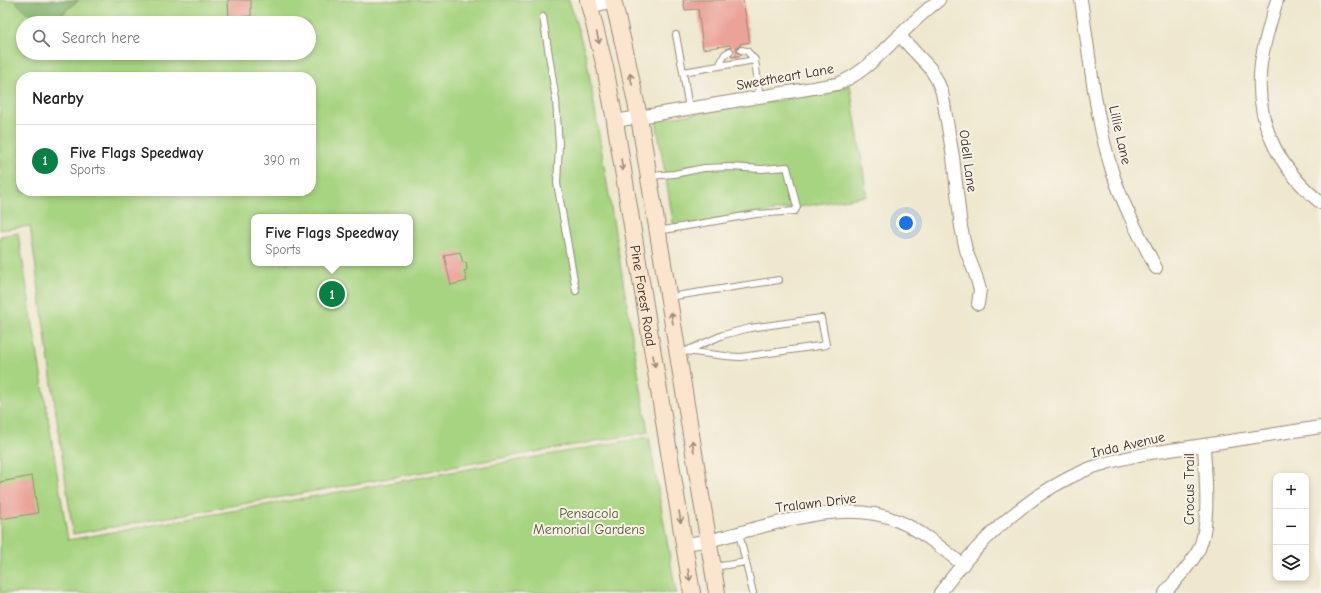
<!DOCTYPE html>
<meta charset="utf-8">
<style>
body{margin:0;font-family:"Comic Neue",sans-serif;background:#f2f2f2;color:#202124}
.controls{position:absolute;right:12px;bottom:12px;display:grid;overflow:hidden;border-radius:8px;box-shadow:0 2px 6px #0003}
.controls button{width:36px;height:36px;display:grid;place-items:center;padding:0;border:0;border-bottom:1px solid #e0e0e0;background:#fff;color:#202124;font:20px sans-serif}
.you{position:absolute;left:906px;top:223px;width:14px;height:14px;margin:-10px;border:3px solid #fff;border-radius:50%;background:#1a73e8;box-shadow:0 0 0 6px #1a73e833}
.badge{display:grid;place-items:center;width:26px;height:26px;border-radius:50%;background:#0b8043;color:#fff;font-size:13px;font-weight:700}
.pin{position:absolute;translate:-50% -50%;border:2px solid #fff;box-shadow:0 1px 4px #0006}
.popup{position:absolute;left:251px;top:214px;width:162px;height:52px;box-sizing:border-box;display:grid;place-content:center;border-radius:8px;background:#fff;filter:drop-shadow(0 1px 3px #0005);font-size:13px;white-space:nowrap;color:#757577}
.popup b{font-size:15px;color:#202124}
.popup::after{content:'';position:absolute;left:50%;top:100%;margin-left:-8px;border:8px solid transparent;border-top-color:#fff}
.list{margin:0;padding:0;list-style:none}
h2{display:flex;justify-content:space-between;align-items:center;height:52px;margin:0;padding:0 16px;font-size:17px}
h2 small{font-size:13px;font-weight:400;color:#757577}
.list li{display:grid;grid-template-columns:26px 1fr auto;gap:12px;align-items:center;box-sizing:border-box;height:72px;padding:0 16px;border-top:1px solid #e0e0e0}
.list b{display:block;font-size:15px;white-space:nowrap}
.list p{margin:0;font-size:13px;white-space:nowrap;color:#757577}
.list em{font-size:13px;font-style:normal;color:#757577}
.icon{flex:none;width:22px;height:22px;fill:none;stroke:currentColor;stroke-width:2;stroke-linecap:round;stroke-linejoin:round}
.map{position:relative;flex:none;width:1321px;height:593px;overflow:hidden}
.search{position:absolute;background:#fff;box-shadow:0 2px 6px #0003;left:16px;top:16px;width:300px;height:44px;display:flex;align-items:center;gap:10px;box-sizing:border-box;padding:0 14px;border-radius:22px;color:#757577;font-size:15px}
.panel{position:absolute;background:#fff;box-shadow:0 2px 6px #0003;left:16px;top:72px;width:300px;height:124px;border-radius:16px}
.map>svg:first-child{display:block}
.green{fill:#a7d481;stroke:#717f50;fill-rule:evenodd}
.forest{fill:#85b66f;stroke:#607046}
.building{fill:#eba298}
.lines{fill:none;stroke-linecap:round;stroke-linejoin:round}
.service-casing{stroke:#958976;stroke-width:8}
.minor-casing{stroke:#958976;stroke-width:14}
.secondary-casing{stroke:#958976;stroke-width:18}
.service{stroke:#fff;stroke-width:6}
.minor{stroke:#fff;stroke-width:12}
.secondary{stroke:#fce5cf;stroke-width:16}
.oneway{stroke:#9c8876}
.labels{text-anchor:middle;dominant-baseline:central;stroke-width:4;stroke-linejoin:round;paint-order:stroke}
.street-label{font-size:14px;fill:#3b2a1e;stroke:#f7f3e8}
.park-label{font-size:14px;fill:#565437;stroke:#f7f3e8}
</style>
<div class="map">
<svg width="1321" height="593" viewBox="0 0 1321 593">
<rect width="100%" height="100%" fill="#f7f3e8"/>
<filter id="ink" filterUnits="userSpaceOnUse"><feTurbulence type="fractalNoise" baseFrequency=".025" numOctaves="2"/><feDisplacementMap in="SourceGraphic" scale="8" xChannelSelector="R" yChannelSelector="G"/><feConvolveMatrix kernelMatrix="1 2 1 2 8 2 1 2 1" color-interpolation-filters="sRGB"/></filter>
<filter id="wash" filterUnits="userSpaceOnUse"><feTurbulence type="fractalNoise" baseFrequency=".012" numOctaves="4" result="noise"/><feDisplacementMap in="SourceGraphic" scale="16" xChannelSelector="R" yChannelSelector="G"/><feGaussianBlur stdDeviation="0.9" result="paint"/><feColorMatrix in="noise" values="0 0 0 0 0 0 0 0 0 0 0 0 0 0 0 0 0 1.4 0 .05"/><feComposite in="paint" operator="in"/></filter>
<g filter="url(#wash)">
<rect width="100%" height="100%" fill="#efe8cf"/>
<path class="green" d="M0 0H14L25 11 42 23H23V53H309V23H57L65 11 79 0H569L586 56 648 432 73 534 30 226 0 230ZM21 77H311V191H21ZM254 217H410V263H254Z
M850 85 867 196 674 227 656 120 829 92Z
M18 233 68 540 649 437 676 593H0V236Z"/>
<path class="forest" d="M14 0H79L65 11 57 23H42L25 11Z"/>
<g id="blocks">
<path class="building" d="M228 0H251V16L229 18Z
M683 0H743L750 42 740 44V46L737 47V52L742 55 731 57 734 51 730 45 703 49 698 9 685 10Z
M460 252 463 263 466 262 467 270 464 271 467 281 451 285 444 255Z
M32 476 38 513 0 519V482Z"/>
</g>
</g>
<g filter="url(#ink)">
<use href="#blocks" fill-opacity="0" stroke="#958976" stroke-width="1"/>
<g class="lines">
<defs>
<path id="service" d="M543 17 556 100 559 146 557 183 576 291
M676 35 683 72
M741 50 747 51 755 60
M719 66 725 54 730 51
M689 109 683 72 755 60 760 98
M650 176 674 174 704 168 730 167 762 169 787 167 797 207 795 211 756 214 658 231
M669 297 779 280
M678 351C699 351 720 357 741 357L826 345 821 318 750 328 723 335 686 351
M739 533 753 593
M714 567 746 562"/>
<path id="minor" d="M1081 0C1090 58 1095 118 1113 174 1124 207 1140 237 1156 268
M1277 0C1271 21 1264 41 1261 63 1254 120 1277 167 1321 203
M590 7 613 1
M899 35 930 68 937 80 942 92 953 157 961 227 966 250 976 276 980 290 978 304
M615 121 837 84C863 74 880 54 900 35 912 23 925 11 939 0
M684 544C697 542 711 541 723 537 774 524 847 498 898 521 922 531 943 549 963 565
M940 593C978 541 1028 494 1088 469 1106 462 1125 458 1144 454L1321 427
M1165 593C1176 579 1191 566 1199 549 1211 522 1205 475 1204 445"/>
<g id="secondary">
<path id="s1" d="M588 0 605 67 615 121 692 593"/>
<path d="M613 0 626 55 639 117 717 593"/>
</g>
</defs>
<use href="#service" class="service-casing"/>
<use href="#minor" class="minor-casing"/>
<use href="#secondary" class="secondary-casing"/>
<use href="#service" class="service"/>
<use href="#minor" class="minor"/>
<use href="#secondary" class="secondary"/>
</g>
<defs><path id="oneway-shaft" d="M-6 0H5M1.5-3L5.5 0L1.5 3" fill="none" stroke-width="1.6" stroke-linecap="round" stroke-linejoin="round"/></defs>
<g class="oneway">
<use href="#oneway-shaft" transform="translate(598 38) rotate(77)"/>
<use href="#oneway-shaft" transform="translate(631 79) rotate(-101)"/>
<use href="#oneway-shaft" transform="translate(622 165) rotate(81)"/>
<use href="#oneway-shaft" transform="translate(672 318) rotate(-99)"/>
<use href="#oneway-shaft" transform="translate(654 361) rotate(81)"/>
<use href="#oneway-shaft" transform="translate(693 446) rotate(-99)"/>
<use href="#oneway-shaft" transform="translate(680 517) rotate(81)"/>
<use href="#oneway-shaft" transform="translate(689 575) rotate(81)"/>
</g>
</g>
<g class="labels">
<g class="street-label">
<text transform="translate(785 77) rotate(-10)">Sweetheart Lane</text>
<text transform="translate(1120 135) rotate(77)">Lillie Lane</text>
<text transform="translate(968 161) rotate(82)">Odell Lane</text>
<text stroke="none"><textPath href="#s1" startOffset="301">Pine Forest Road</textPath></text>
<text transform="translate(1128 445) rotate(-13)">Inda Avenue</text>
<text transform="translate(1189 489) rotate(-90)">Crocus Trail</text>
<text transform="translate(816 503) rotate(-7)">Tralawn Drive</text>
</g>
<g class="park-label">
<text x="589" y="513">Pensacola<tspan x="589" dy="16">Memorial Gardens</tspan></text>
</g>
</g>
</svg>
<div class="controls">
<button>+</button>
<button>−</button>
<button><svg class="icon" aria-label="layers" viewBox="0 0 24 24"><path d="M12 4l9 5-9 5-9-5zM3 14l9 5 9-5"/></svg></button>
</div>
<div class="you"></div>
<div class="pin badge" style="left:332px;top:294px">1</div>
<div class="popup"><b>Five Flags Speedway</b>Sports</div>
<div class="search"><svg class="icon" aria-label="search" viewBox="0 0 24 24"><circle cx="10" cy="10" r="6"/><path d="M15 15l6 6"/></svg>Search here</div>
<section class="panel">
<h2>Nearby<small></small></h2>
<ul class="list">
<li><span class="badge">1</span><div><b>Five Flags Speedway</b><p>Sports</p></div><em>390 m</em></li>
</ul>
</section>
</div>
